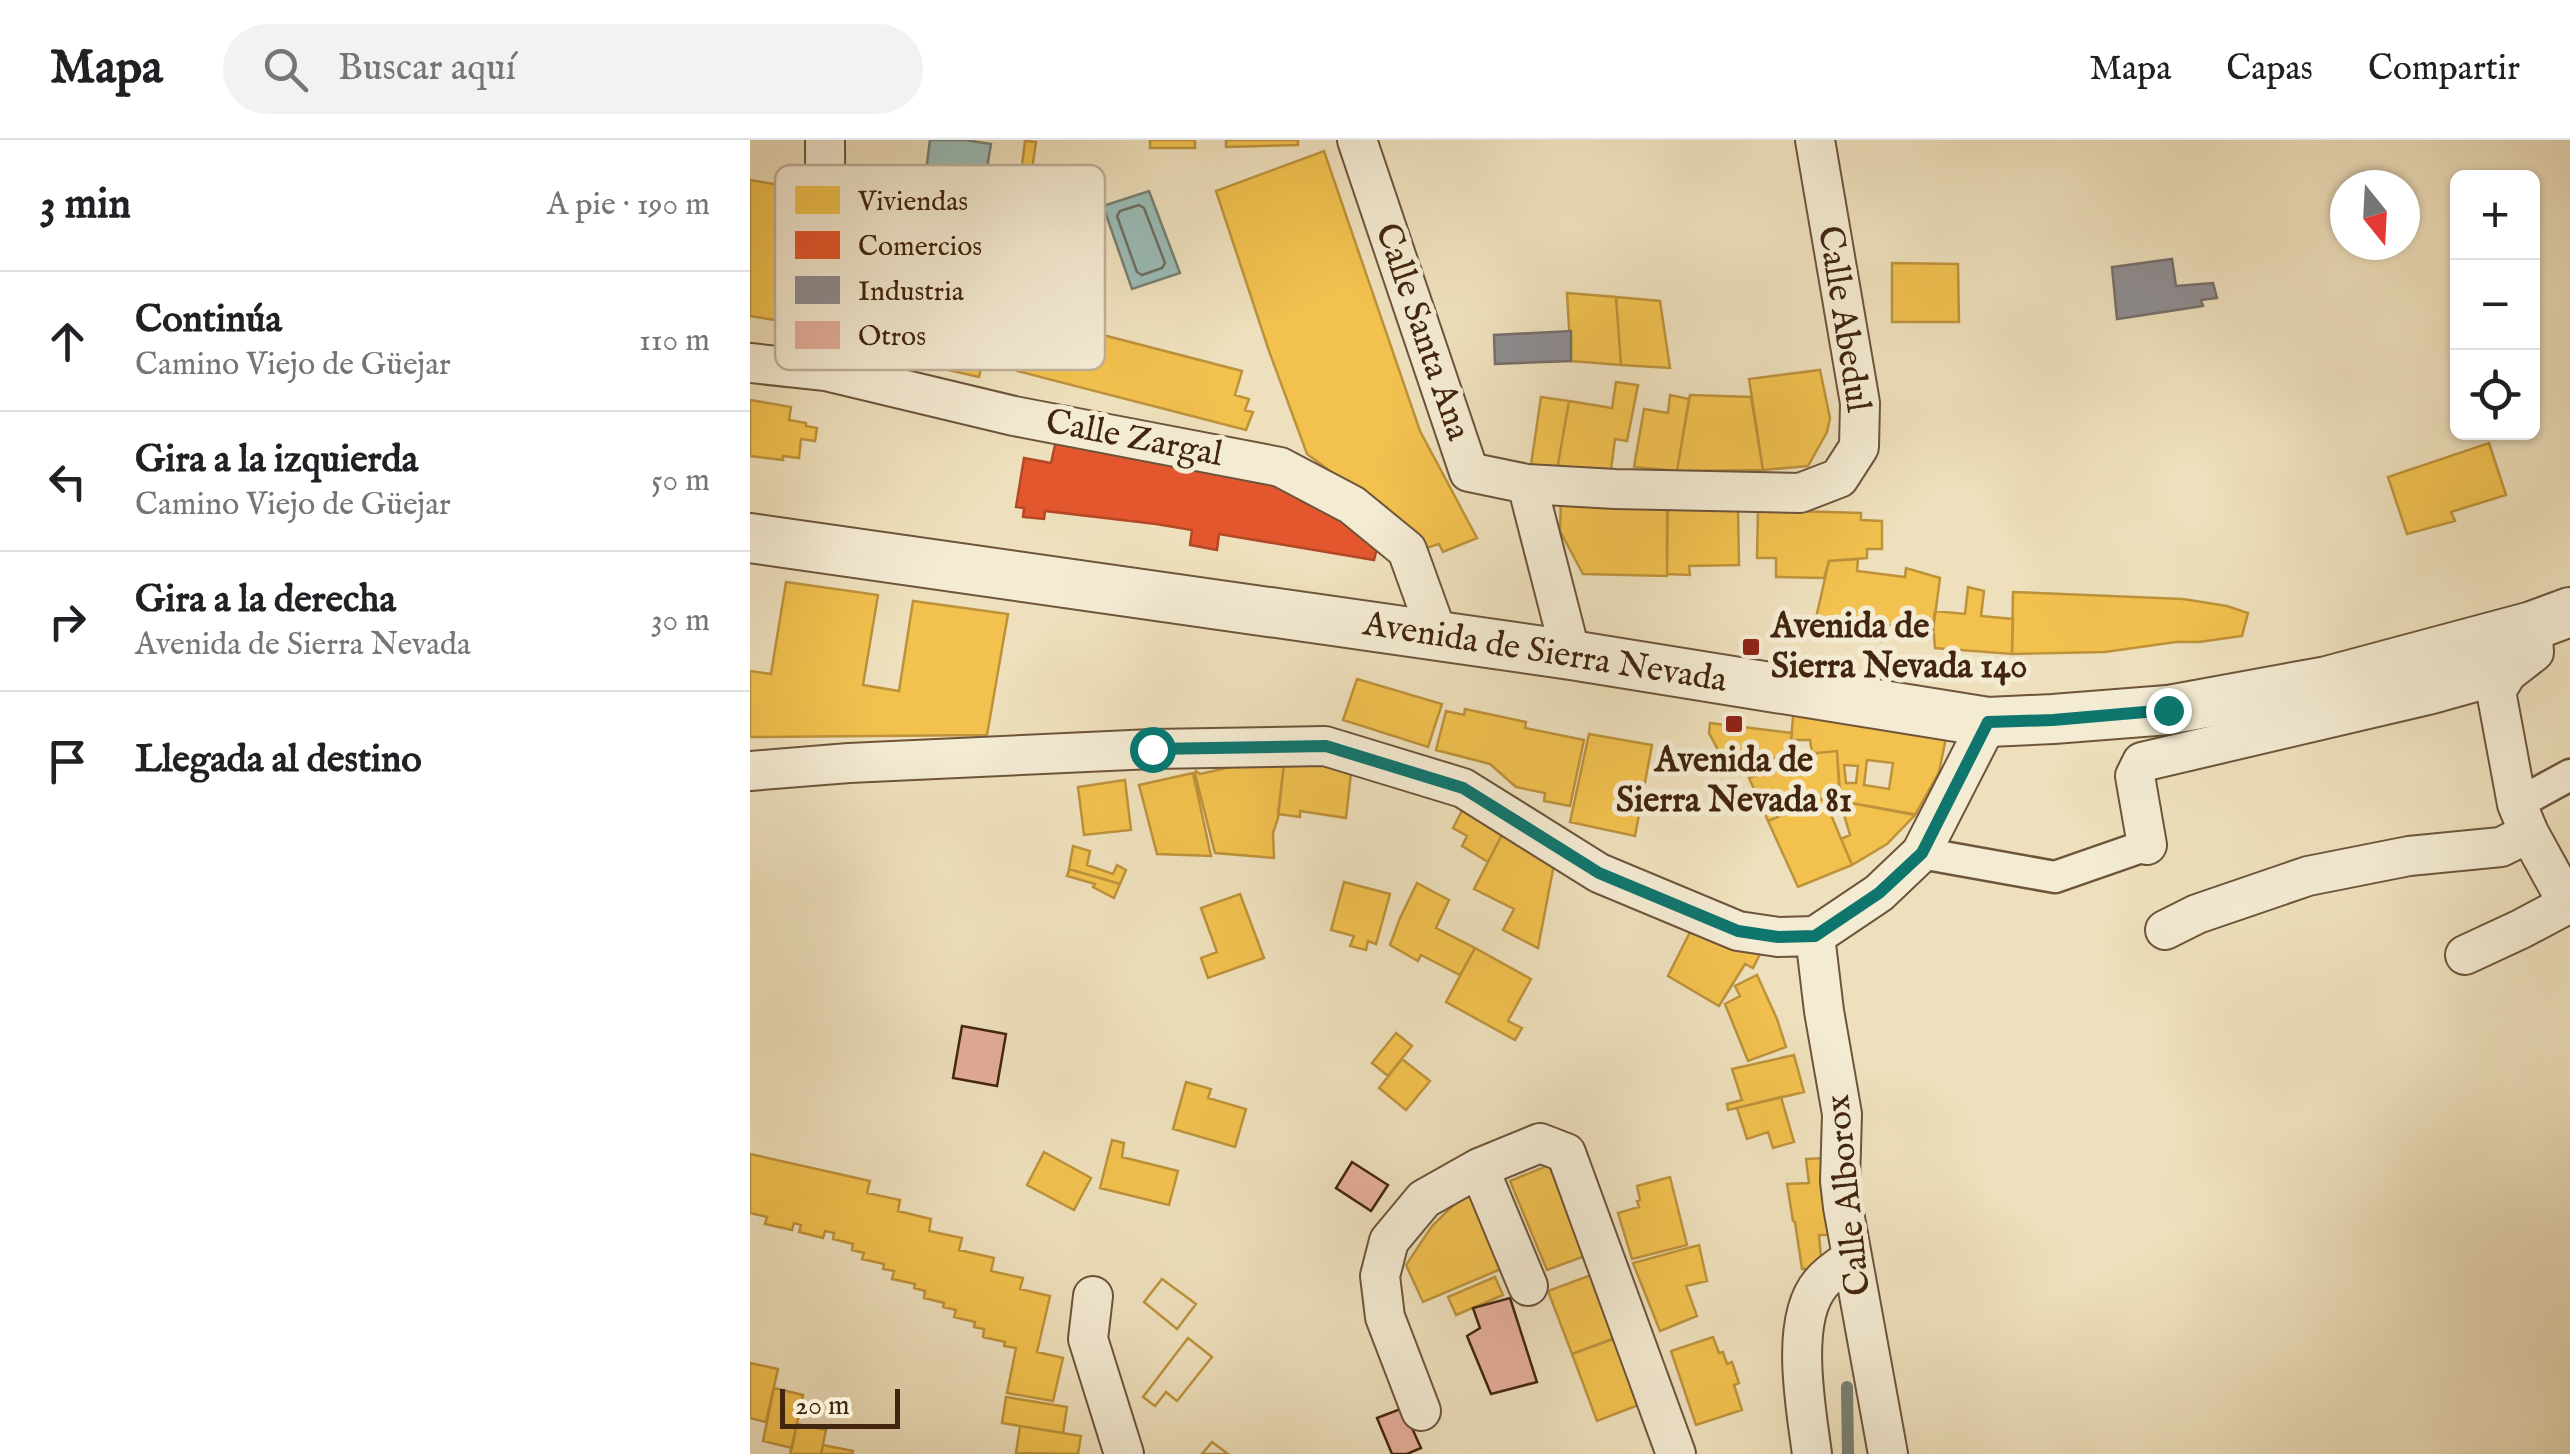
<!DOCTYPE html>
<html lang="es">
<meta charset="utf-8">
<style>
body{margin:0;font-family:"IM FELL English",serif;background:#f2f2f2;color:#202124}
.controls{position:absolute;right:30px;top:30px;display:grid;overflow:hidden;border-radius:15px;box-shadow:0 2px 8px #0004}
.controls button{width:90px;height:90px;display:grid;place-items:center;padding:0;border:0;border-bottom:2px solid #e0e0e0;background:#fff;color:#202124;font:50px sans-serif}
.compass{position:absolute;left:1580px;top:30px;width:90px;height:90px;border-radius:50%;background:#fff;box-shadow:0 2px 8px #0004;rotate:162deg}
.scale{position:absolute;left:30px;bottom:25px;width:120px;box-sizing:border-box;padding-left:10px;border:5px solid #42250e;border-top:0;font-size:28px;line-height:35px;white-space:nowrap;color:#42250e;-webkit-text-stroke:8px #f4ebd3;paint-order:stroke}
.stop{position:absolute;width:30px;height:30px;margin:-22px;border:8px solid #0f766e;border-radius:50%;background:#fff}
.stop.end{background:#0f766e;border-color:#fff;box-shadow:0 2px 10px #0008}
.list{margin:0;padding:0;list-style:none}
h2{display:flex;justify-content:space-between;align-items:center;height:130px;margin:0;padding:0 40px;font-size:42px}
h2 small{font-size:32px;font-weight:400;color:#757577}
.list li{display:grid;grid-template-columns:65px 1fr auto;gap:30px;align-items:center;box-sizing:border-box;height:140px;padding:0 40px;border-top:2px solid #e0e0e0}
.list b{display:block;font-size:38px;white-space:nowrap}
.list p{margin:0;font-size:32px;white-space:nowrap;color:#757577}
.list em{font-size:32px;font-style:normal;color:#757577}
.icon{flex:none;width:55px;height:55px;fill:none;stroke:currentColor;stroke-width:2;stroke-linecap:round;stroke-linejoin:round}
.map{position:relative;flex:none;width:1820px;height:1314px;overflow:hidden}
header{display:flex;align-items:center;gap:60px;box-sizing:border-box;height:140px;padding:0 50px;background:#fff;border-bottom:2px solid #e0e0e0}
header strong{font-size:48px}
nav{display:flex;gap:55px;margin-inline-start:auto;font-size:35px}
.search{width:700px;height:90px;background:#f2f2f2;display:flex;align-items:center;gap:25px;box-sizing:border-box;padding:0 35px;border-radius:55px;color:#757577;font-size:38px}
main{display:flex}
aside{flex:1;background:#fff}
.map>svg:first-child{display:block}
.water{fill:#9bbcb7;stroke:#778073;stroke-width:2.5}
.homes{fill:#f2c14e;stroke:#bd923b;stroke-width:2.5;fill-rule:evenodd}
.shops{fill:#e4572e;stroke:#b34824;stroke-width:2.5}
.industry{fill:#8d8d92;stroke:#766e6a;stroke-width:2.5}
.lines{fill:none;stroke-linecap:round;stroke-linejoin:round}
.shore{stroke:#6e7062;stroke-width:2.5}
.stream{stroke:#778073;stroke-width:12}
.building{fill:#e5ae9b;stroke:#42250e;stroke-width:2.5}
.pedestrian-casing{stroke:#6d543a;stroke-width:35}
.minor-casing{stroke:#6d543a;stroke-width:42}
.tertiary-casing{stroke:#6d543a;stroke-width:52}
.pedestrian{stroke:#f4ebd3;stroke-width:30}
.minor{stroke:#f4ebd3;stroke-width:38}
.tertiary{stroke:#f4ebd3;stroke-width:48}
.route{stroke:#0f766e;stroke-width:12}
.poi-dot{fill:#8f2418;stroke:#f4ebd3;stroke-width:4}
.labels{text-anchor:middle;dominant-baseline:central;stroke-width:10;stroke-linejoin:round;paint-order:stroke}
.street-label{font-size:35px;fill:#42250e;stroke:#f4ebd3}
.poi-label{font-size:35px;font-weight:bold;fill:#42250e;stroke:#f4ebd3;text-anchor:start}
.key{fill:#f4ebd3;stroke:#bfb098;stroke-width:2.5}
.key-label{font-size:28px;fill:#42250e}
</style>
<header>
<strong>Mapa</strong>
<div class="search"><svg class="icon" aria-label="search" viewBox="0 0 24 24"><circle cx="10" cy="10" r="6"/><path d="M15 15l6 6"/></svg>Buscar aquí</div>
<nav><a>Mapa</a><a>Capas</a><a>Compartir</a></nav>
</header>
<main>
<aside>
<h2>3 min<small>A pie · 190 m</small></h2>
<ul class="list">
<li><svg class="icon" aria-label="ahead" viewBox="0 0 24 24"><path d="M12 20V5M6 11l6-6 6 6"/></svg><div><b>Continúa</b><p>Camino Viejo de Güejar</p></div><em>110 m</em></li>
<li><svg class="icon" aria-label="left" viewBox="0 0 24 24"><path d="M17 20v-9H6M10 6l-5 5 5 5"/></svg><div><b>Gira a la izquierda</b><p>Camino Viejo de Güejar</p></div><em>50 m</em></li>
<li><svg class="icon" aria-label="right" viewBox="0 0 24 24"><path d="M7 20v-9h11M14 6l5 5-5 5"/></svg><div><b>Gira a la derecha</b><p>Avenida de Sierra Nevada</p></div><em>30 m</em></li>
<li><svg class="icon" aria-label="arrive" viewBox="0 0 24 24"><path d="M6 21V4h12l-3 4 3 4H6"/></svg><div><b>Llegada al destino</b></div></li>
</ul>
</aside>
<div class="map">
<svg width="1820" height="1314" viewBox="0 0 1820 1314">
<rect width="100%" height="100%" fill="#eee0bc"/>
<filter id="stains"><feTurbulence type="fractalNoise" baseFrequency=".002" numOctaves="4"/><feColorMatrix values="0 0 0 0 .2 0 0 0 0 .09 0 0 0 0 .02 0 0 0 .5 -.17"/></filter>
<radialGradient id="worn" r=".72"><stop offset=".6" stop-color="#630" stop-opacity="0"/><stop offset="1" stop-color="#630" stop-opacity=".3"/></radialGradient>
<path class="water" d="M180 0H215L241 4 235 39 176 31Z
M399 51 430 133 382 149 353 66Z"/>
<path class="homes" d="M400 0H445V8H400Z
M476 0H548V5L476 7Z
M275 1 286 2 279 50 269 49Z
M574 11 670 291 727 398 693 412 689 404 663 412 607 351 557 314 519 211 466 51Z
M0 40 42 47 37 182 0 176Z
M99 55 158 69 159 66 214 78 215 75 247 82 240 108 238 107 219 186 226 188 222 207 235 210 229 237 92 206ZM155 118 179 124 170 163 164 162 168 149 155 146 152 159 146 157Z
M1142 123 1208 124 1209 182H1142Z
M817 153 866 157 871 225 821 221Z
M866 157 910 161 920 228 871 225Z
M268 173 492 231 485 255 499 259 495 270 503 272 496 290 267 231 258 217Z
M1070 230 1080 278 1077 292 1058 326 1013 330 999 239Z
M866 242 888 245 877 301 865 299 859 345 806 336 819 261 862 268Z
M920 255 939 259 927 331 884 327 894 269 918 273Z
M940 255 1001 257 1013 330 927 331Z
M791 257 819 261 806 336 780 332Z
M0 260 41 267 39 280 56 283V286L67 288 65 301 51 299 49 318 33 316V320L0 316Z
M1739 303 1756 355 1701 372 1705 381 1657 394 1638 337Z
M918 353 988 368 989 425 939 426 940 435 917 434Z
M917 356V436L833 434 810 391 811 357Z
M1008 370 1111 373V380L1132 381V409H1117V418L1079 421 1074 438 1026 437V418H1007Z
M1108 419 1107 431 1155 437 1156 428 1190 438 1183 491 1134 484 1131 501 1114 499 1115 482 1085 478 1083 496 1062 495 1079 421Z
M36 442 128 455 113 545 149 551 163 461 258 474 237 595 0 597V531L21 534Z
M1218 447 1234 451 1231 476 1263 479 1262 514 1185 508 1183 483 1185 471 1215 474Z
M1263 452 1433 459 1477 466 1498 473 1492 496 1449 502H1426L1355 512 1262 514Z
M607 539 692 564 678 607 593 580Z
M1044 566 1198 588 1189 632 1165 675 1090 661 1087 611 1067 613 1062 612 1060 600H1041ZM1117 620 1143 623 1139 649 1114 645ZM1094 625 1108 626 1106 643H1096Z
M715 569 776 582 775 588 834 600 820 666 794 661 795 653 766 647 740 624 686 610 696 571 714 575Z
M960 583 1042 593 1041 600 1031 619 968 610 959 593Z
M839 594 902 605 885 696 820 682Z
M1087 611 1090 652 1018 681 999 638 1067 613Z
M535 615 602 624 596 678 550 671V677L528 674Z
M535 615 528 678 523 693 524 718 465 713 445 634 446 631 450 634Z
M443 633 461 716 407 714 389 645Z
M375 640 381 690 334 695 328 647Z
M1074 658 1102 725 1048 747 1018 681Z
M1090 661 1163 674 1165 675 1137 704 1102 725 1091 699 1100 695Z
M715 665 755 689 738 722 712 706 717 696 703 688Z
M755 689 805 719 788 808 753 790 764 769 724 749Z
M323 706 340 711 337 725 363 734 367 725 376 730 370 744 319 729Z
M319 730V729L370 744 364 758 343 747 345 744 317 736Z
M594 742 640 754 626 804 618 801 616 810 600 806 604 796 581 790Z
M667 743 699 760 686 788 725 808 710 835 671 815 668 821 640 805 650 778Z
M490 754 514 818 458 838 451 818 467 812 451 768Z
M946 780 1015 804 1003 828 995 824 969 866 918 836Z
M725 808 781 839 758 881 772 888 765 900 696 862Z
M1007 835 1027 879 1036 907 998 921 975 864 990 856 985 846Z
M646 893 662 906 638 936 622 923Z
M1044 915 1054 952 978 970 977 964 992 960 982 929Z
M652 919 680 941 656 970 629 948Z
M436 942 461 949 458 958 496 969 485 1007 423 989Z
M1031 957 1044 1002 1023 1008 1018 992 997 999 987 968Z
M362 1000 374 1003 372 1017 428 1031 419 1065 350 1048Z
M294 1012 341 1038 324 1070 277 1045Z
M0 1014 120 1041 117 1053 150 1060 148 1071 181 1079 179 1091 212 1098 209 1110 244 1118 241 1131 273 1138 270 1149 300 1156 287 1212 313 1218 303 1261 257 1253 266 1208 254 1206 255 1202 233 1197 234 1189 224 1187 225 1182 204 1177 206 1170 193 1167 194 1163 174 1158 175 1151 164 1148 165 1144 142 1139 144 1131 133 1129 134 1124 112 1119 114 1113 102 1110 103 1104 83 1099 84 1093 75 1091 73 1098 49 1092 51 1085 44 1083 42 1090 15 1084 17 1077 0 1073Z
M1077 1018 1081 1095H1069L1072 1128 1052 1129 1045 1082 1043 1081 1037 1044 1059 1043 1056 1019Z
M799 1025 835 1116 797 1130 760 1041Z
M920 1037 937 1105 882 1119 868 1073 889 1067 887 1061 890 1060 887 1046Z
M718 1051 751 1129 673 1162 656 1125 682 1086Z
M949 1105 957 1141 936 1146 947 1176 910 1191 883 1123Z
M849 1132 873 1195 822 1214 798 1151Z
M745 1137 753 1155 706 1175 698 1157Z
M412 1139 446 1164 427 1189 394 1162Z
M412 1139 446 1164 427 1189 394 1162Z
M874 1195 899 1261 847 1281 822 1214Z
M963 1197 969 1213 973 1212 977 1224 982 1222 989 1243 984 1245 992 1270 946 1285 921 1211Z
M438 1198 462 1217 427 1261 416 1252 405 1266 393 1257Z
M438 1198 462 1217 427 1261 416 1252 405 1266 393 1257Z
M0 1223 28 1229 16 1282 0 1278Z
M24 1248 53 1255 42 1308 13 1301Z
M256 1257 317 1267 313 1293 252 1283Z
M47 1284 76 1290 71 1314H40Z
M270 1286 331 1296 328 1314 266 1313Z
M462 1302 478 1314H452Z
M462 1302 478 1314H452Z
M73 1305 103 1311 102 1314H71Z"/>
<path class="shops" d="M307 296 531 339 595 379 627 408 624 420 469 394 467 410 440 405 442 390 406 384 295 371 294 379 273 377 274 368 266 367 274 318 301 323Z"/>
<path class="industry" d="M1422 119 1426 146 1463 143 1467 158 1451 160 1453 166 1367 179 1362 127Z
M821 191V221L745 224 744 195Z"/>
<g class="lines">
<path class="shore" d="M389 65 394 68 415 123 412 128 392 135 387 132 367 76 370 71Z"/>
<path class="stream" d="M1097 1247 1098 1314"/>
</g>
<path class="building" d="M212 886 256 894 247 946 203 938Z
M602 1022 638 1045 621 1071 586 1048Z
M760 1158 787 1242 741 1254 717 1196 730 1188 723 1168Z
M653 1268 671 1308 657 1314H642L627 1278Z"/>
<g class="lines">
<defs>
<path id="pedestrian" d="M1767 664 1820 635
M1171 713 1305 737 1397 705"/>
<path id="minor" d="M75 0 76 231
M607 0 719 332 777 344 821 515
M0 223 76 231 264 276 530 327 602 365 657 410 688 496
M777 344 865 349 1050 353 1089 338 1109 307 1110 263 1065 0
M0 631 99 623 402 609 575 606 713 648 849 733 988 791 1028 797 1065 796 1129 753 1171 713 1238 582
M1397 705 1385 636 1392 622 1682 554 1757 533 1784 512 1782 486
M1415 790 1447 774 1558 736 1659 716 1751 707 1779 693 1767 664 1746 551 1757 533
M1065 796 1074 871 1092 974 1090 1041 1093 1067 1138 1314
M1715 815 1771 789 1818 764 1779 693
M729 1028 778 1146
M343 1156 338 1199 374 1314
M671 1271 635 1177 630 1136 639 1101 674 1059 729 1028 790 1003 816 1013 926 1314
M1062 1314C1056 1268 1039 1180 1071 1143 1079 1133 1092 1125 1102 1118"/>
<path id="tertiary" d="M0 398 821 515 1238 582 1303 579 1418 570 1577 541 1782 486 1820 472"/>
</defs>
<use href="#pedestrian" class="pedestrian-casing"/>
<use href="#minor" class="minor-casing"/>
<use href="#tertiary" class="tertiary-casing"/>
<use href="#pedestrian" class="pedestrian"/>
<use href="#minor" class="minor"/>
<use href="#tertiary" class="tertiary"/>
</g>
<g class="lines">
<path class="route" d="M402 609 576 606 713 648 849 733 988 791 1028 797 1065 796 1129 753 1172 713 1238 582 1303 580 1418 570"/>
</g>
<g class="poi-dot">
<rect x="991" y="497" width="20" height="20" rx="5"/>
<rect x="974" y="574" width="20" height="20" rx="5"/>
</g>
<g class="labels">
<g class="street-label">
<text transform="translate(1093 179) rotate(81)">Calle Abedul</text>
<text transform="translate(672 192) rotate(71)">Calle Santa Ana</text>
<text transform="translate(384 299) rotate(11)">Calle Zargal</text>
<text transform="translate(795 513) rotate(9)">Avenida de Sierra Nevada</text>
<text transform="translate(1099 1055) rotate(-96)">Calle Alborox</text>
</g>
<g class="poi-label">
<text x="1021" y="487">Avenida de<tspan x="1021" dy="40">Sierra Nevada 140</tspan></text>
<text x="984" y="621" text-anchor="middle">Avenida de<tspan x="984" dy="40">Sierra Nevada 81</tspan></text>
</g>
</g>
<rect x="25" y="25" width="330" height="205" rx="15" class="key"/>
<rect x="45" y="46" width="45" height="28" fill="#f2c14e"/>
<rect x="45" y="91" width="45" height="28" fill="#e4572e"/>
<rect x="45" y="136" width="45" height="28" fill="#8d8d92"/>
<rect x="45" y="181" width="45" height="28" fill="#e5ae9b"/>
<g class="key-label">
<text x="108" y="70">Viviendas</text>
<text x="108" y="115">Comercios</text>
<text x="108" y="160">Industria</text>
<text x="108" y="205">Otros</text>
</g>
<rect width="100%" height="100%" filter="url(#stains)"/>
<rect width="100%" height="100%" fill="url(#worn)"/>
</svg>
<div class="controls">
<button>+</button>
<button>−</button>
<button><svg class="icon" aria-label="locate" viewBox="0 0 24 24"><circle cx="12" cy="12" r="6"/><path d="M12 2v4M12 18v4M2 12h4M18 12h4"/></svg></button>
</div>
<svg class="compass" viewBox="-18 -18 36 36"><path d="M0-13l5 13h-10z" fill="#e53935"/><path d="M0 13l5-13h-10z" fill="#757577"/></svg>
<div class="scale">20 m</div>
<div class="stop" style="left:402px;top:609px"></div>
<div class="stop end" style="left:1418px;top:570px"></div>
</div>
</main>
